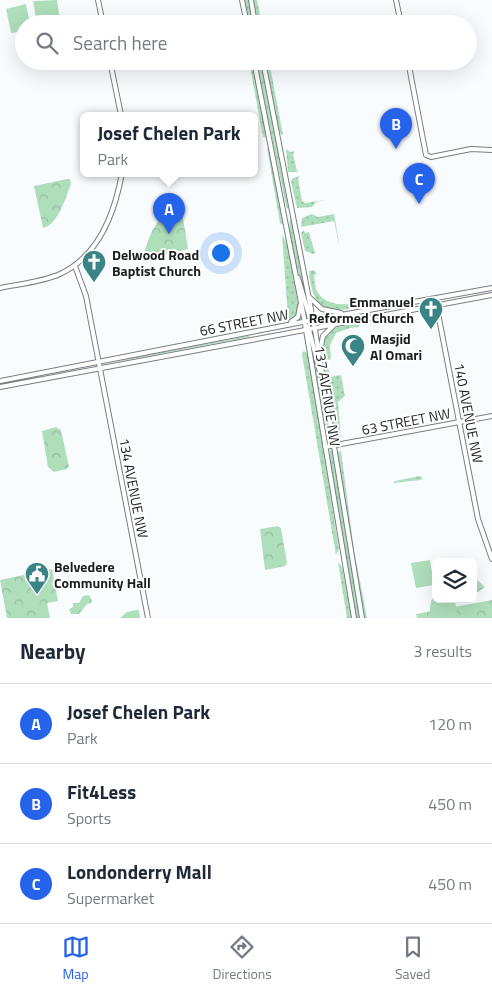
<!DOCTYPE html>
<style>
body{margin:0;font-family:"Titillium Web",sans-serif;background:#f6f6f7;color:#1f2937}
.controls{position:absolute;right:15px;bottom:15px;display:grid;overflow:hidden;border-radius:8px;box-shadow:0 5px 20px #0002}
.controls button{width:45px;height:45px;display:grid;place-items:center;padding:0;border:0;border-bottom:1px solid #e0e1e3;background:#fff;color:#1f2937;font:25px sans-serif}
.you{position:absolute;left:220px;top:252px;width:18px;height:18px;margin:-12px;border:4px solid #fff;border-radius:50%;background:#1a73e8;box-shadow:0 0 0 8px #1a73e833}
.badge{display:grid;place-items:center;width:32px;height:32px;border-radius:50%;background:#2563eb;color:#fff;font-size:16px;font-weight:700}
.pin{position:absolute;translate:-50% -41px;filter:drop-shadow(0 1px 2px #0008)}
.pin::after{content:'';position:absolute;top:26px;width:18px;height:15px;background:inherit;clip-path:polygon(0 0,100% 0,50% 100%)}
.popup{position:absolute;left:80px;top:112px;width:178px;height:65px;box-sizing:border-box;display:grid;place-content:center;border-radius:8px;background:#fff;filter:drop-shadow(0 1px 4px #0005);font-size:16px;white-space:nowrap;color:#747a83}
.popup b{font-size:19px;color:#1f2937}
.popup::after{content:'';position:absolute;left:50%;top:100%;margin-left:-10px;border:10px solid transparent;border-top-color:#fff}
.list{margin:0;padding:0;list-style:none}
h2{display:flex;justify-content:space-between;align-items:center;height:65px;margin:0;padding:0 20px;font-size:21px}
h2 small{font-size:16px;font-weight:400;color:#747a83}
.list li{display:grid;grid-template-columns:32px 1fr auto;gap:15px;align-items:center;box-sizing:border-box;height:80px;padding:0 20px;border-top:1px solid #e0e1e3}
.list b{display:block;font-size:19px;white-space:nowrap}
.list p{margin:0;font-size:16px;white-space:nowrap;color:#747a83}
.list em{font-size:16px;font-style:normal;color:#747a83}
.icon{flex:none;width:28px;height:28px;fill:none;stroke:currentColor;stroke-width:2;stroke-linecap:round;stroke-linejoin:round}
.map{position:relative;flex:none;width:492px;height:618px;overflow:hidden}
.search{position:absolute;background:#fff;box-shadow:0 5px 20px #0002;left:15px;right:15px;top:15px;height:55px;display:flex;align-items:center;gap:12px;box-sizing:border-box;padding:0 18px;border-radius:28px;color:#747a83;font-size:19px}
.sheet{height:305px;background:#fff}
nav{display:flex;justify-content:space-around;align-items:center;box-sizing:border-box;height:70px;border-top:1px solid #e0e1e3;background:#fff;font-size:14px;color:#747a83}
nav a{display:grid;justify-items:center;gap:2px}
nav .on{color:#2563eb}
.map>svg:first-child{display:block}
.grass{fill:url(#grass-dots)}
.park{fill:url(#park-crowns)}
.pitch{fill:#afdebb}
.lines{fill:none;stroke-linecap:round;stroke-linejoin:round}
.secondary-casing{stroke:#797d81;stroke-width:6}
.secondary{stroke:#fff;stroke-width:4}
.labels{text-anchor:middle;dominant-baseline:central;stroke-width:4;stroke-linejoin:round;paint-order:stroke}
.poi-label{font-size:14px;font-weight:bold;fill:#1c1e1f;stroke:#fff;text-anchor:start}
.street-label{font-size:14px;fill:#1c1e1f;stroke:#fff}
</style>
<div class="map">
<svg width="492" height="618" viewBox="0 0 492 618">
<defs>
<pattern id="grass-dots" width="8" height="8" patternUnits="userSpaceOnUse" patternTransform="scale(1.25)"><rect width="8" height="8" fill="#afdebb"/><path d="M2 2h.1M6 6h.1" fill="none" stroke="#96bea0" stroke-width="1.8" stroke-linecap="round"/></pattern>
<pattern id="park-crowns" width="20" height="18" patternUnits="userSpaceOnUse" patternTransform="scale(1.25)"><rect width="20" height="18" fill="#afdebb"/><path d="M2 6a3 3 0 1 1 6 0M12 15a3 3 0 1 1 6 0" fill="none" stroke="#96bea0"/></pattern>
</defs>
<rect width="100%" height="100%" fill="#f9fcfe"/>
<path class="grass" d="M244 0H249L253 24H249Z
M253 0H257L262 24H258Z
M249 61H252L267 138 263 137Z
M256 61H261L289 211 286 206Z
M265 61H269L283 135 279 133Z
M267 148 270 151 283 225 280 223Z
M286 149 290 152 295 151 293 154 297 171 299 172H288Z
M300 176 298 178 302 201 305 203 325 200 316 202 312 207 297 208 291 181 293 178Z
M312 214 318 217 334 214 340 248 334 221 301 227 302 218Z
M290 219H292L309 315C305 296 286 235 290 219Z
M304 230 305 233 309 232 315 253 313 254 305 251 301 233Z
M282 234 288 246 299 308 297 317 290 321 288 317Z
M314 270 317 274 314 275C315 280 315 287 317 291 329 313 364 302 383 298L380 303C341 310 313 324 309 271Z
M359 322V327L350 328 336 333 330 345 331 359 324 361V340L331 329Z
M310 333 322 387 329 442 322 413Z
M248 336 250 337 121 361 132 358Z
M304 351 308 354 339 549 336 555 302 354Z
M328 364 330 377 341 375 345 396 338 402 341 439 338 441C329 429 326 386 325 367Z
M330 450H332L360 618H356L329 460Z
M341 451 354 550 367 618H364L337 455V452Z
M420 476 423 478 421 480 393 483 395 481Z
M338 562 342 567 352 618H347Z"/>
<path class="park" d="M67 179H70L71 184C65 198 59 224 43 228L34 186Z
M179 210 182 212 188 249 145 259 143 255C151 234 155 214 179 210Z
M56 427 61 430 69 467 67 469 54 472 48 467 42 431Z
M278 526 281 528 287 563 285 566 265 570 260 529Z
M52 569 58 601 47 603 50 618H7L0 580Z
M475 578 485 587 475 594 473 579Z
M89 595 92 600 91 603 87 604 79 614H71L69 609 73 607V603H79L83 596Z
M492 600V618H417L416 614Z"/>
<path class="pitch" d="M57 0 60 20 37 24 33 1Z
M26 4 30 24H24V31L11 33 6 9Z
M430 560 434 585 416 588 411 563Z
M436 593V599H455L457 617 429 618 431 601Z
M136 610H139L140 618H120L127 612Z"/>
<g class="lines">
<defs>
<path id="secondary" d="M98 0 103 24
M242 0 247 24
M251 0 255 24
M396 0 401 24
M110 61 121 115
M254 61 304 318 354 618
M263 61 315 330 362 618
M408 61 426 155 431 157 471 149 492 150
M75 266 86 296 148 618
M298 278 311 322
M0 288C20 284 42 282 60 274 99 256 115 212 122 173
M309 297 322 309 341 313
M436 303 478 519 492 559
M291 322 298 317 300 306
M308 326 320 372
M320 351 323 336 335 324
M0 381 313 320 492 288
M0 387 492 295
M325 447 492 416"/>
</defs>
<use href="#secondary" class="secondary-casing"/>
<use href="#secondary" class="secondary"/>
</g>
<defs>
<symbol id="church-pin" viewBox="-11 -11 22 30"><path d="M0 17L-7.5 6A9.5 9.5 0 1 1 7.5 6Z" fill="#3b8485" stroke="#fff"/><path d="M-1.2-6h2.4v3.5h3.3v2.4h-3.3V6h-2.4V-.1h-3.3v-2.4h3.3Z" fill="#fff"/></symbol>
<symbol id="mosque-pin" viewBox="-11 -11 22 30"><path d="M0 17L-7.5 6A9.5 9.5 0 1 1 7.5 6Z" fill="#3b8485" stroke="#fff"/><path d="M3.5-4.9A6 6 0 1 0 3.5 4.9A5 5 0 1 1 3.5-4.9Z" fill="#fff"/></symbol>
<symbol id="civic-pin" viewBox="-11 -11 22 30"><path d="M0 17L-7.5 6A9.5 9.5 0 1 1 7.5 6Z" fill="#3b8485" stroke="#fff"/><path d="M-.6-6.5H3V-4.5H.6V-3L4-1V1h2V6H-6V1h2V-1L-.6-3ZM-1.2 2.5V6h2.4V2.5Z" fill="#fff"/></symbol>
</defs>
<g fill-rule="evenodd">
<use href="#church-pin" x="80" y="248" width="28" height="38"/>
<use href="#church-pin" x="417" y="295" width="28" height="38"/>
<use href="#mosque-pin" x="339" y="332" width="28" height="38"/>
<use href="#civic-pin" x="23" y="560" width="28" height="38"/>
</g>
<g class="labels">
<g class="poi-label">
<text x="112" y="254">Delwood Road<tspan x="112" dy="16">Baptist Church</tspan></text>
<text x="414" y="301" text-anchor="end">Emmanuel<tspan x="414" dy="16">Reformed Church</tspan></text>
<text x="370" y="338">Masjid<tspan x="370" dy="16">Al Omari</tspan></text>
<text x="54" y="566">Belvedere<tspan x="54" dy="16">Community Hall</tspan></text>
</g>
<g class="street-label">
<text transform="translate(244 322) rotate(-11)">66 STREET NW</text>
<text transform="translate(328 396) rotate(81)">137 AVENUE NW</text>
<text transform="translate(469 413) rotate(79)">140 AVENUE NW</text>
<text transform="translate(406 421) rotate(-11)">63 STREET NW</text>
<text transform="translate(134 488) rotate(79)">134 AVENUE NW</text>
</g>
</g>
</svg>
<div class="controls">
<button><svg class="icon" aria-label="layers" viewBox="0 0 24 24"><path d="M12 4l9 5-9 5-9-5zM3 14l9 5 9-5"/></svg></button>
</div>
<div class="you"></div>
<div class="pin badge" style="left:169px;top:234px">A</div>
<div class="popup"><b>Josef Chelen Park</b>Park</div>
<div class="pin badge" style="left:396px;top:149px">B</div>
<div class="pin badge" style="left:419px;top:204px">C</div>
<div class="search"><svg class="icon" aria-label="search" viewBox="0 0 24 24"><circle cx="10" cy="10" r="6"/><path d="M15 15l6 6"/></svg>Search here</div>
</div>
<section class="sheet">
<h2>Nearby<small>3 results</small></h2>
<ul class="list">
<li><span class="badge">A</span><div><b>Josef Chelen Park</b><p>Park</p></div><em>120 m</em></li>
<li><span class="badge">B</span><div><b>Fit4Less</b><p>Sports</p></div><em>450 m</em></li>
<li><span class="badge">C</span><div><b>Londonderry Mall</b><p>Supermarket</p></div><em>450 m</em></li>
</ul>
</section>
<nav>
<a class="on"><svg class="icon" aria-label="map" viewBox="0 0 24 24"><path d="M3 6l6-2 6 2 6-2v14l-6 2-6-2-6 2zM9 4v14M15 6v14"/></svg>Map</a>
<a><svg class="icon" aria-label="directions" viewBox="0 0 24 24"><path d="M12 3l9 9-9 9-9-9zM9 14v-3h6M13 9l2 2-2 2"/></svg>Directions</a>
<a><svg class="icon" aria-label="saved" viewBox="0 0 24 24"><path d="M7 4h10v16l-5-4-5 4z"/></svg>Saved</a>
</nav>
